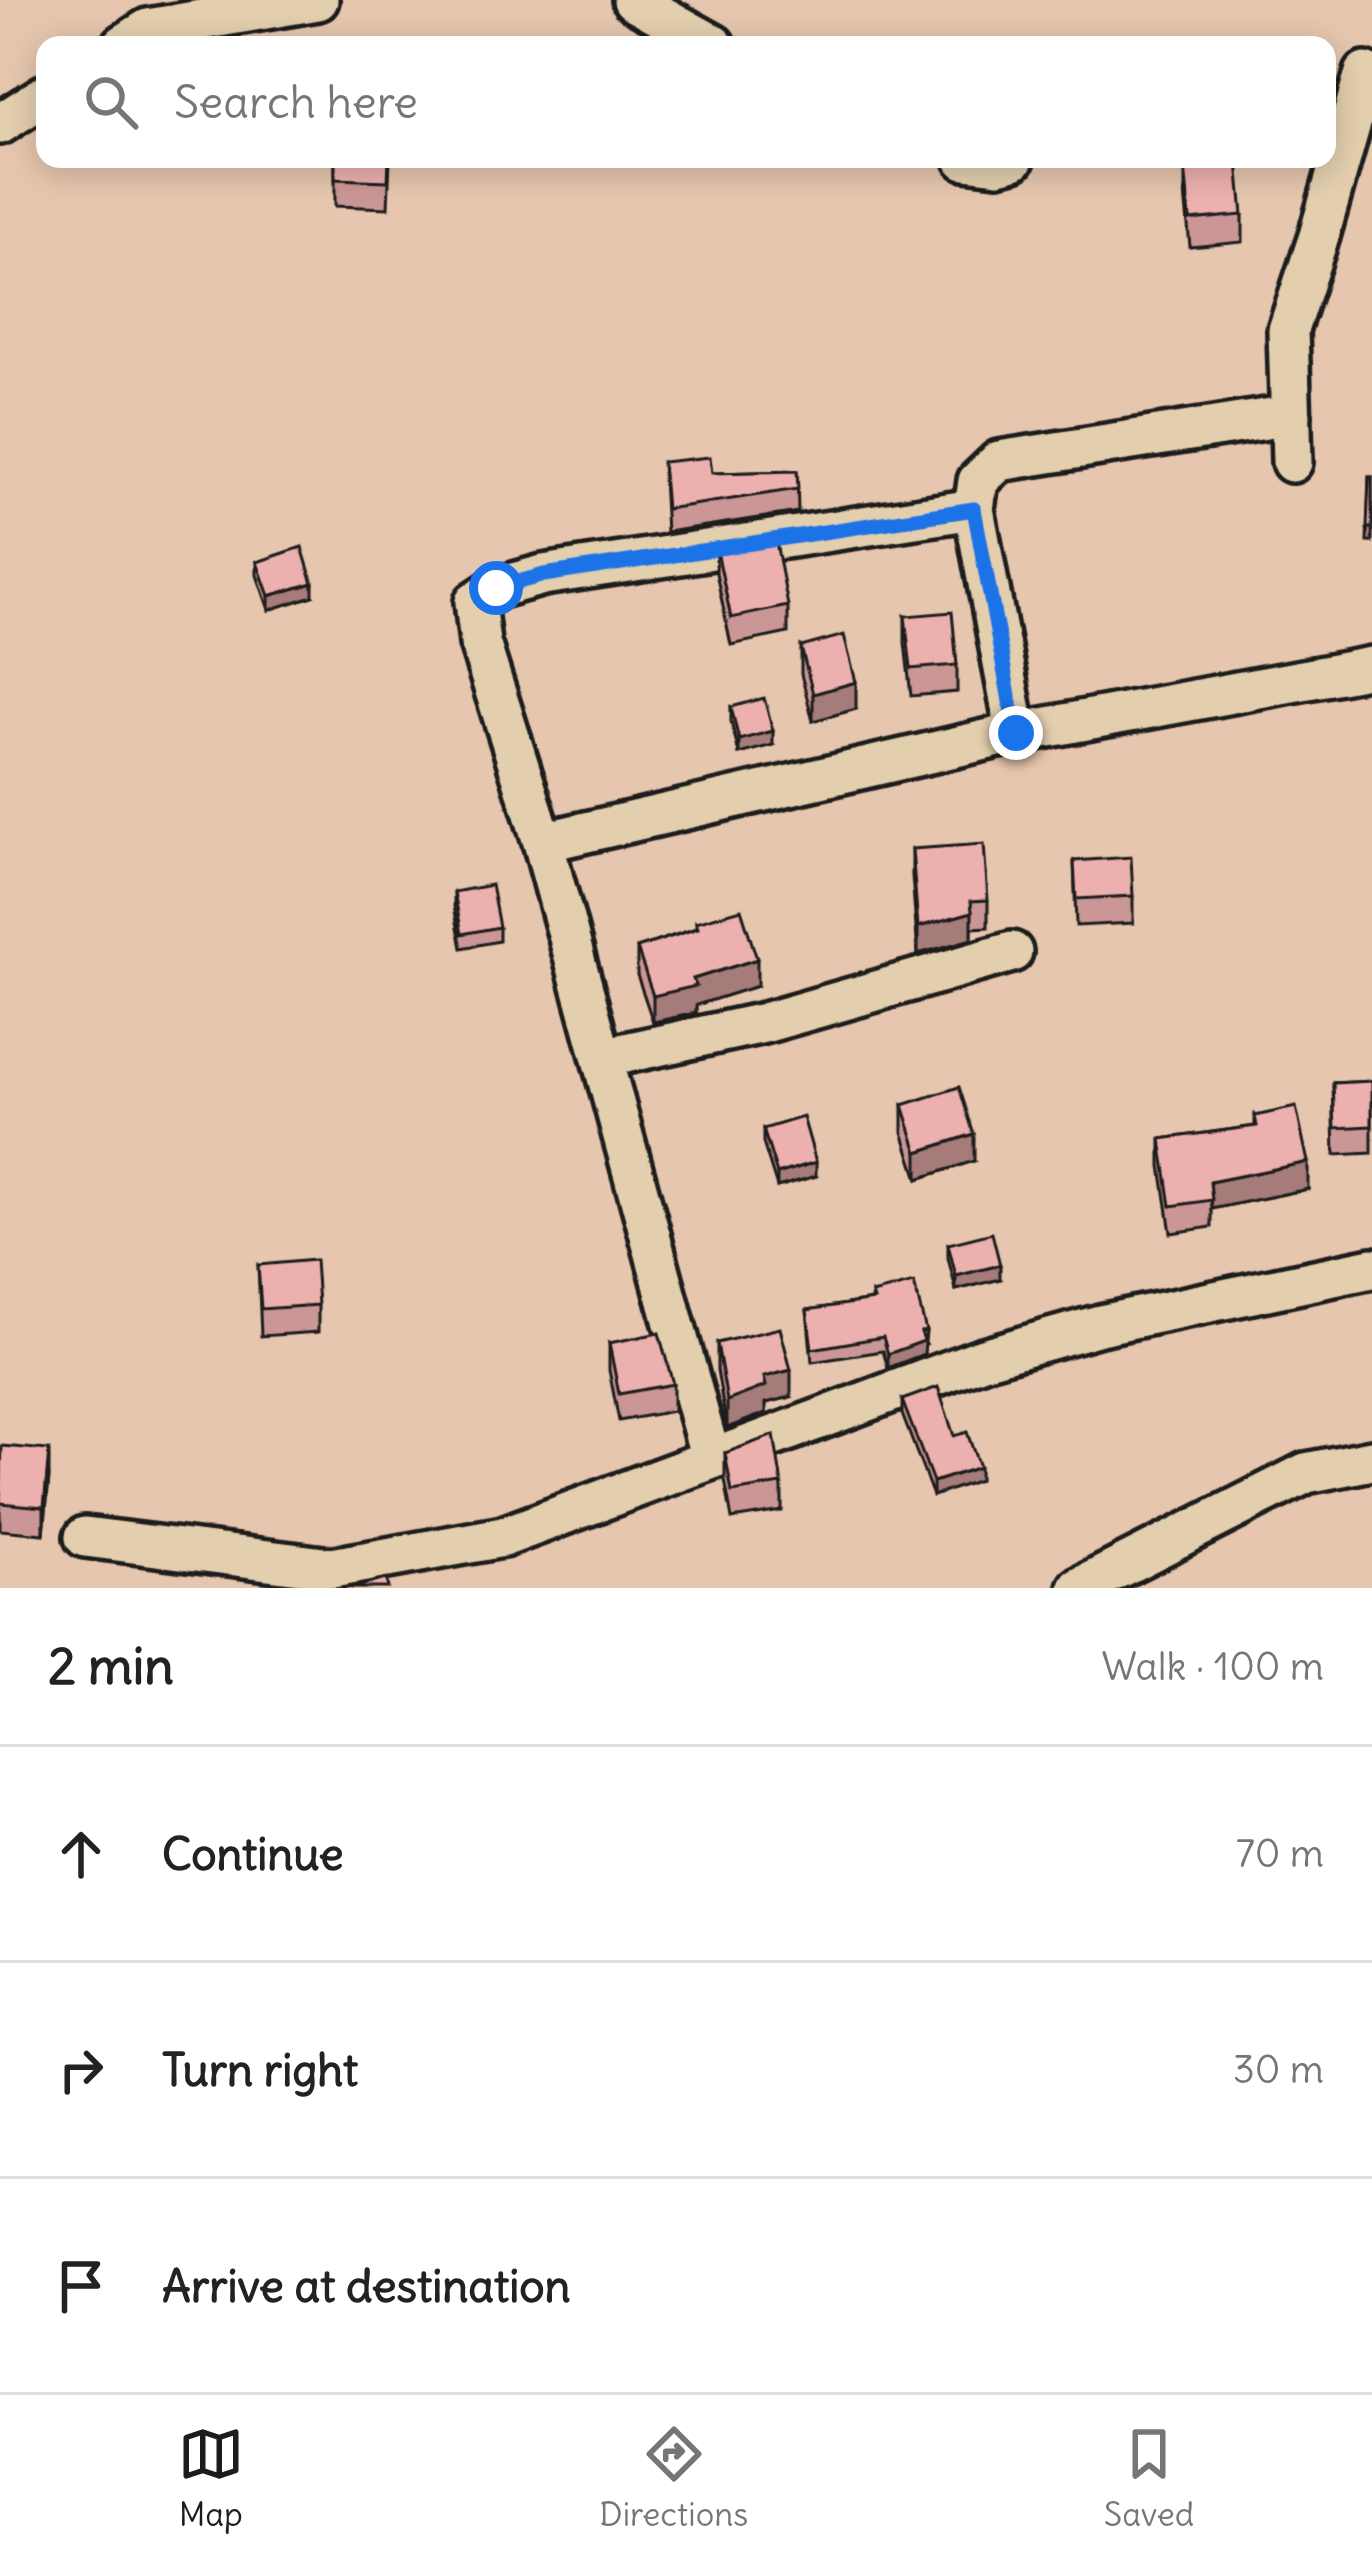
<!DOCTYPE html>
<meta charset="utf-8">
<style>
body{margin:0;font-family:Delius,sans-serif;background:#f6f6f6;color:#222}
.stop{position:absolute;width:36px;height:36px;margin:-27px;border:9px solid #1a73e8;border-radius:50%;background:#fff}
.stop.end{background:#1a73e8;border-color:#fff;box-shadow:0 3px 12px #0008}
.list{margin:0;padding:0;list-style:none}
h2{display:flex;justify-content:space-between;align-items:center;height:156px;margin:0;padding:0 48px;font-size:51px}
h2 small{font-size:39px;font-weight:400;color:#767676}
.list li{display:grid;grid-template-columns:78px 1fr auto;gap:36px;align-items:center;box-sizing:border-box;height:216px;padding:0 48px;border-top:3px solid #e0e0e0}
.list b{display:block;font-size:45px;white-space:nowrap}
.list em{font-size:39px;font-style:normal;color:#767676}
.icon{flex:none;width:66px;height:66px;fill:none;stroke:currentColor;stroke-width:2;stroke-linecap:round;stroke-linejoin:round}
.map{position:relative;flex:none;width:1372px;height:1588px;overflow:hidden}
.search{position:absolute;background:#fff;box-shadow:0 6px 30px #0003;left:36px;right:36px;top:36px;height:132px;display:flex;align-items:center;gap:30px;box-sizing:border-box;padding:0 42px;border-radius:24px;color:#767676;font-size:45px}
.sheet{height:804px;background:#fff}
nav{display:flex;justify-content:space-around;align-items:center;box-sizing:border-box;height:168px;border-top:3px solid #e0e0e0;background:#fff;font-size:33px;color:#767676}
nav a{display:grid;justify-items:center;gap:6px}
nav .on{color:#1c1c1c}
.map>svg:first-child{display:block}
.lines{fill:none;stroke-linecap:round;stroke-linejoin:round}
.street-casing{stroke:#1c1c1c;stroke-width:48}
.street{stroke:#e3cfae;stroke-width:39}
.wall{fill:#cb9796;stroke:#1c1c1c;stroke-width:3}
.shaded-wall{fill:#a57b7a;stroke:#1c1c1c;stroke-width:3}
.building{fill:#ecb0ae;stroke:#1c1c1c;stroke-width:3}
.route{stroke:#1a73e8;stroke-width:15}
</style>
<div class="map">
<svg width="1372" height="1588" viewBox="0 0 1372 1588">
<rect width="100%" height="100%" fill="#e6c6ae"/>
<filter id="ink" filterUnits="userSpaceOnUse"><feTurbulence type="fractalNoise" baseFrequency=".00833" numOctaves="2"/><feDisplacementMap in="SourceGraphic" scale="24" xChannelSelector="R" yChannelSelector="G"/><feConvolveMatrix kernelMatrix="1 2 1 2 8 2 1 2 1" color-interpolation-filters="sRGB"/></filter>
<g filter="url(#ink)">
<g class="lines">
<defs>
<path id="street" d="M633 0 714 45
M123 45 148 29 318 0
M0 124 45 95
M965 159 998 163 1014 159
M1292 462 1288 330 1319 236 1365 73
M1016 733 974 509 978 481 999 461 1291 415
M543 842 1016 733 1372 667
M602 1058 764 1023 1012 952
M711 1459 543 842 480 643 475 602 496 588 543 575 974 509
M85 1537 332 1568 503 1537 983 1358 1100 1325 1372 1268
M1079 1588 1306 1473 1372 1460"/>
</defs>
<use href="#street" class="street-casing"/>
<use href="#street" class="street"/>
</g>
<path class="wall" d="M335 159H390L388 208 335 206Z
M1185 166 1243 215V242L1190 247 1185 193Z
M662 462 712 473 797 471 798 512 666 532Z
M1369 477H1372V542H1367Z
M716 546 788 606V633L731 645 716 573Z
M257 562 313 596 269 610 257 575Z
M905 616 957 665V692L911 696 905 643Z
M801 647 856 709 813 721 801 674Z
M731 707 773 745 739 754 731 721Z
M912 849 988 900V927L972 928V939L918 954 912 876Z
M1074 861 1133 896V923L1076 926Z
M454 892 499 927V941L462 948 454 906Z
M696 922 757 986 696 1005V1013L653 1022 637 975V948L696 928Z
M1372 1081V1153L1335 1155 1333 1083Z
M903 1105 974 1161 918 1179 903 1132Z
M1255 1116 1308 1189 1212 1209V1227L1171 1233 1161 1166V1139L1255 1126Z
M763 1129 816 1176 777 1187 763 1143Z
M948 1244 1000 1279 956 1290 948 1258Z
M258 1265 318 1305V1332L261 1336Z
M872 1294 926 1344 924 1345V1354L888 1368 883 1351 812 1362 807 1310 872 1300Z
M609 1343 673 1384V1411L619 1421 609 1370Z
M717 1343 791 1397 766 1403V1413L727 1428 717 1370Z
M902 1400 954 1436 979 1480 933 1496 902 1414Z
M725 1453 782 1484V1511L732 1519 725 1480Z
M0 1476 49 1477 44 1534 0 1530Z"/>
<path class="shaded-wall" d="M313 583V596L269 610V596Z
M856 682V709L813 721V694Z
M773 731V745L739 754V740Z
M972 912V939L918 954V927Z
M757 959V986L696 1005V1013L653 1022V996L693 979Z
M974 1134V1161L918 1179V1152Z
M816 1162V1176L777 1187V1174Z
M1308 1162V1189L1212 1209 1210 1182Z
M1000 1265V1279L956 1290V1276Z
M926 1331 924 1354 888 1368V1354L921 1332Z
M791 1370V1397L766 1403V1413L727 1428V1401L764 1377Z
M49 1450V1477L44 1534V1507Z
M979 1467V1480L933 1496V1482Z"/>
<path class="building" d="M335 159H389L388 181 335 179Z
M1238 161 1243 215 1190 220 1185 166Z
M710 457 712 473 797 471 798 489 666 509 662 462Z
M1369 477H1372V528H1367Z
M775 537 788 606 731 618 716 546Z
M302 547 313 583 269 596 257 562Z
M952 612 957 665 911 669 905 616Z
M844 635 856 682 813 694 801 647Z
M764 698 773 731 739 740 731 707Z
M984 844 988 900 971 901 972 912 918 927 912 849Z
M1131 857 1133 896 1076 899 1074 861Z
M491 885 499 927 462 934 454 892Z
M741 909 757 959 693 979 696 986 653 996 637 948 698 928 696 922Z
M1372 1081V1126L1335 1128 1333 1083Z
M959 1087 974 1134 918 1152 903 1105Z
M1296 1107 1308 1162 1210 1182 1212 1200 1171 1206 1161 1139 1257 1126 1255 1116Z
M803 1117 816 1162 777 1174 763 1129Z
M992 1233 1000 1265 956 1276 948 1244Z
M315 1260 318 1305 261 1309 258 1265Z
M914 1283 926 1331 921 1332 924 1341 888 1354 883 1337 812 1349 807 1310 874 1300 872 1294Z
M780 1328 791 1370 764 1377 766 1386 727 1401 717 1343Z
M659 1333 673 1384 619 1394 609 1343Z
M938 1387 954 1436 967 1432 979 1467 933 1482 902 1400Z
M774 1435 782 1484 732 1492 725 1453Z
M2 1446 49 1450 44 1507 0 1503Z
M386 1579 388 1588H351Z"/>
</g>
<g class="lines" filter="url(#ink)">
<path class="route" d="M496 588 544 575 974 509 1016 733"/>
</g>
</svg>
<div class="stop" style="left:496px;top:588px"></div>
<div class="stop end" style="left:1016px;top:733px"></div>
<div class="search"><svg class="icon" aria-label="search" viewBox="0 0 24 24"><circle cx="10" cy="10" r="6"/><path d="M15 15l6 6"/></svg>Search here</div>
</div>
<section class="sheet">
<h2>2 min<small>Walk · 100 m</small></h2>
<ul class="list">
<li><svg class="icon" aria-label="ahead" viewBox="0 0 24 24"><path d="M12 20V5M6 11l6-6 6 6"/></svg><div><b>Continue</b></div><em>70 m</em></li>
<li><svg class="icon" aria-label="right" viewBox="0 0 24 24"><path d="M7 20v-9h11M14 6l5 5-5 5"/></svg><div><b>Turn right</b></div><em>30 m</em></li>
<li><svg class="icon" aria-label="arrive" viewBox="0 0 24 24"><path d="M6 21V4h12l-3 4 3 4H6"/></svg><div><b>Arrive at destination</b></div></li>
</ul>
</section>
<nav>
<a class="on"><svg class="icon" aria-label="map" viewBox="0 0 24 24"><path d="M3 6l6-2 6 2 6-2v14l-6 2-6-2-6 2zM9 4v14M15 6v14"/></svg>Map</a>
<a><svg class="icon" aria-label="directions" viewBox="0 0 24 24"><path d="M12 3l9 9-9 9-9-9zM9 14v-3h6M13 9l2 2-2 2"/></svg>Directions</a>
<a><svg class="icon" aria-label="saved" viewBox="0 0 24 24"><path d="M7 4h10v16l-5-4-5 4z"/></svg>Saved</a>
</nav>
